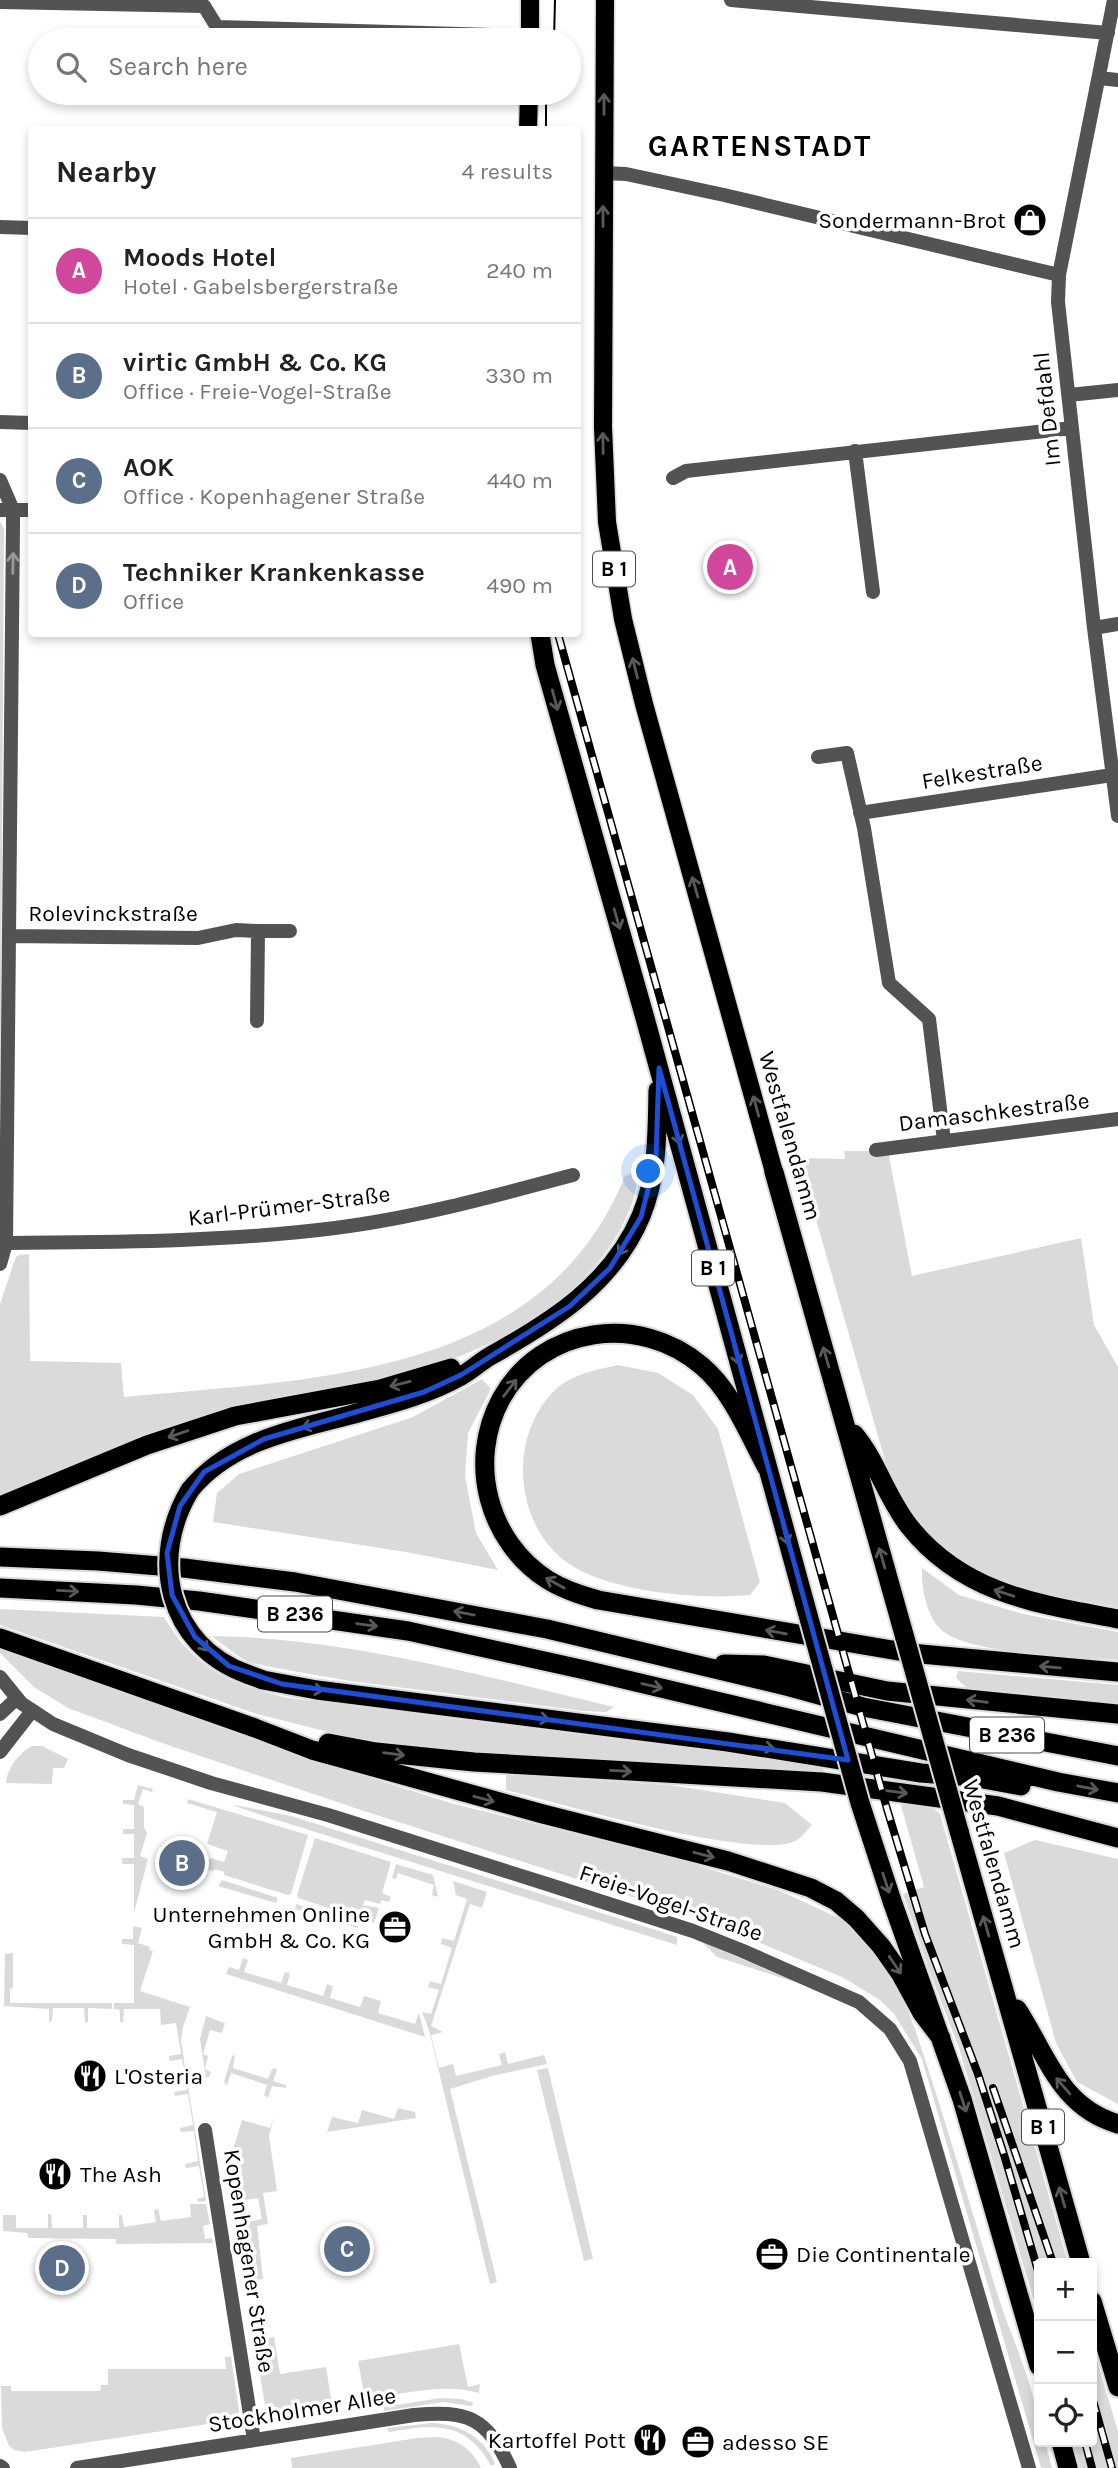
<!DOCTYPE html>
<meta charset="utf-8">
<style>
body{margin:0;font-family:Karla,sans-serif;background:#f6f6f6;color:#222}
.controls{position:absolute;right:21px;bottom:21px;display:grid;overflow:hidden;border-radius:7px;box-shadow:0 4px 10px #0003}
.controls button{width:63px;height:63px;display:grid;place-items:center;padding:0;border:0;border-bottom:2px solid #e0e0e0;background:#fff;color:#222;font:35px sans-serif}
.you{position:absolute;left:649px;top:1172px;width:24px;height:24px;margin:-18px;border:5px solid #fff;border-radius:50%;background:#1a73e8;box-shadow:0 0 0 10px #1a73e833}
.badge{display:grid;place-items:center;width:46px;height:46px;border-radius:50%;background:#000;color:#fff;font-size:23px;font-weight:700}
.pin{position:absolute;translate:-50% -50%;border:4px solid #fff;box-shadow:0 2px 7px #0006}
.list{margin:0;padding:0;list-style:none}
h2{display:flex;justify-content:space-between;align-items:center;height:91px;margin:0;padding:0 28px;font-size:30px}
h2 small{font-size:23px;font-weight:400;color:#767676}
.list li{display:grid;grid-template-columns:46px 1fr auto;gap:21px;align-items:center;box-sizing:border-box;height:105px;padding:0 28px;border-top:2px solid #e0e0e0}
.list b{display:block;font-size:26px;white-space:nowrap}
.list p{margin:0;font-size:23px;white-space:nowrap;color:#767676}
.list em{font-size:23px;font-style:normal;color:#767676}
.icon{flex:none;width:38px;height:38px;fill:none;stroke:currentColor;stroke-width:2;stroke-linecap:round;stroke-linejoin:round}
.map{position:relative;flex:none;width:1118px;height:2468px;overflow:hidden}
.search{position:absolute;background:#fff;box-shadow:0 4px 10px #0003;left:28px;top:28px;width:553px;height:77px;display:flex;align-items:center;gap:18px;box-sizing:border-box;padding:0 24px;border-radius:38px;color:#767676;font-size:26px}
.panel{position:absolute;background:#fff;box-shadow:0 4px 10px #0003;left:28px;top:126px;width:553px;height:511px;border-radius:7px}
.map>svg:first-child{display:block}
.green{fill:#dadada}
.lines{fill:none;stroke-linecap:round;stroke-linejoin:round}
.primary-casing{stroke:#dbdbdb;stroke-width:21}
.trunk-casing{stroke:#dbdbdb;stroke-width:23}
.minor{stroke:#535353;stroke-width:14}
.tertiary{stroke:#535353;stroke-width:14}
.primary{stroke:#000;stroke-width:18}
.trunk{stroke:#000;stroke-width:19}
.tram{stroke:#000;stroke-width:2}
.rail-casing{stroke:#000;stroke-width:8}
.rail{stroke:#fff;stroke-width:5;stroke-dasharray:16;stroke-linecap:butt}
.trunk-bridge-casing{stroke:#dbdbdb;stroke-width:23;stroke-linecap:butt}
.trunk-bridge{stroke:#000;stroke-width:19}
.oneway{stroke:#595959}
.oneway2{stroke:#989898}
.marked{fill:none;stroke:#1d4ed8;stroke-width:5;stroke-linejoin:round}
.labels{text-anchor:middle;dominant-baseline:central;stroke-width:7;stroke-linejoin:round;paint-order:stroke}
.shield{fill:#fff;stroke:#4c4c4c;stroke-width:2}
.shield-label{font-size:21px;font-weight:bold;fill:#000}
.poi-label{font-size:23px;fill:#000;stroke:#fff;text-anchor:start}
.street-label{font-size:23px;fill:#000;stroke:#fff}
.district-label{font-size:30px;font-weight:bold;letter-spacing:2px;fill:#000;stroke:#fff}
</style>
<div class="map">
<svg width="1118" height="2468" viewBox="0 0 1118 2468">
<rect width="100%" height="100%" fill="#fff"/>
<path class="green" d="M0 521 4 529 0 1181Z
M844 1151H888L912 1276 1081 1238 1094 1325 1118 1367V1607C1058 1597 991 1588 943 1547 923 1529 908 1507 892 1485L809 1195 795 1158 845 1159Z
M639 1170C637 1180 636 1191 633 1201 596 1303 483 1356 384 1380 329 1394 272 1397 218 1413 143 1433 72 1468 0 1498V1304L16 1257 19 1255 29 1254 30 1361 121 1363 124 1397C308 1379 543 1380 625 1176Z
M618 1365 658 1373 693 1395 718 1429 760 1582 750 1595C700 1600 605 1592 565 1561 514 1522 508 1436 555 1390 572 1374 596 1370 618 1365Z
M482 1379 491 1389 468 1433 465 1476 476 1533 498 1570 406 1552 213 1522 217 1493 239 1474 413 1417Z
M922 1568 959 1595 1023 1614 1118 1632V1660C1079 1657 972 1654 944 1632 927 1620 921 1587 922 1568Z
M0 1609 164 1617C194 1669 233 1686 289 1698L822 1765 825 1775 476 1754 408 1747 356 1739 257 1714 0 1625Z
M212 1636C348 1638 482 1676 614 1707L606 1712 583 1711 350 1681 276 1668 251 1663 238 1656Z
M0 1649 288 1752 454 1804 670 1857 778 1890 843 1920 878 1951 902 1996 915 2029C945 2118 971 2209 999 2299 1014 2346 1039 2391 1039 2442H1045L1052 2468H1041L922 2059 894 2014 880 2000 844 1978 705 1920 361 1810 165 1744 68 1708 34 1687 0 1653Z
M958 1671 1118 1685V1703L969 1690 956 1678Z
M32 1746H42L68 1759 64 1768H53L52 1784 6 1783C7 1768 19 1753 32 1746Z
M506 1775 670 1785 785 1803 812 1825C807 1830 802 1837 797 1840 761 1863 555 1802 506 1790Z
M138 1785 153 1789 152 1792 143 1789 138 1804 144 1807V1827L147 1833 140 1856 148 1859 134 1913V1864H122V1858H134V1834H123V1829H134V1805L123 1804V1800H134Z
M188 1799 308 1835 291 1894 288 1895 224 1875V1872L215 1869 213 1871 206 1869 210 1858 224 1862 228 1851 207 1844 217 1812 187 1803Z
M900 1802 929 1805 940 1814 1068 2263H1039V2318L959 2048 929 1970 903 1894 924 1887Z
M235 1805 291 1816 659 1931 677 1937V1945L264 1816 235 1806Z
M315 1838 391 1862 382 1893 391 1897 389 1902 382 1900 380 1904 365 1900 363 1905 379 1908 374 1923 369 1921V1918L360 1915 359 1918 298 1898 297 1895Z
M1035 1840 1118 1859V2104L1077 2082 1056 2043 1004 1853Z
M396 1864 433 1875 438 1897 432 1895 434 1885 398 1873 396 1879 392 1878Z
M222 1880 278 1898 276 1903 218 1886Z
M453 1881 487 1892 482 1908 470 1904 431 2026 443 2032 431 2035 439 2068 453 2064 456 2076 502 2065 499 2054 505 2052 508 2064 544 2055 547 2064 492 2076 450 2089 497 2282 490 2284 429 2030 422 2012 431 2014 439 1990 428 1987 430 1981 441 1984 452 1948 441 1944 442 1938 454 1941 467 1899 456 1895Z
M296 1904 357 1923 358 1928 295 1909Z
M133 1926 142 1928 138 1943 150 1947 149 1950 153 1951 140 1991 190 2007 183 2027 181 2041 206 2201 198 2202 197 2199 204 2197 199 2166 186 2168 185 2164 198 2161 194 2131 181 2132 180 2128 193 2125 188 2094 175 2096 174 2092 187 2090 182 2059 169 2061V2056L181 2054 176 2023 161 2025 160 2009H124L123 2022H120V2010L114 2009V2003H134V1945L122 1944V1939H133Z
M702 1942 807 1986 717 1957Z
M13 1953V1988L10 1989V2003H112V2009L88 2008V2022H85L84 2008H53L52 2021 49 2022V2009L4 2006 5 1954Z
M243 1958 248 1960 244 1972 281 1983 285 1972 290 1973 287 1985 323 1996 327 1984 333 1986 330 1998 360 2007 364 1996 381 2001 378 2013 415 2024 419 2013 425 2037 226 1974 229 1967 239 1970Z
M206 2016 225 2023 222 2033 210 2030 203 2054 208 2056 205 2069 211 2072 209 2077 206 2078 200 2039Z
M235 2055 233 2068 268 2079 272 2069 275 2068 277 2070 273 2081 286 2085V2088L272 2086 268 2098 264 2095 267 2085 231 2073 227 2085 224 2082 232 2056Z
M548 2068 593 2259 584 2261 537 2070Z
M398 2108 415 2112 416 2118 327 2132 332 2117 358 2123 362 2110 394 2119Z
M274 2117 269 2136 277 2191 263 2193 268 2224 257 2226 263 2279 246 2281 237 2229 246 2222 262 2219 258 2198 246 2200 241 2198 233 2150 242 2120 270 2128Z
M190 2204H206L210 2224 203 2226 205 2239 212 2238 213 2243 116 2244V2239L28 2238 27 2233 3 2231V2215H16V2228H48V2214H51L52 2228H83V2215H87V2228H119V2215H122L124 2227 156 2222 154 2210 158 2209 161 2221 191 2217Z
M274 2337 280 2374 326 2367 332 2404 274 2414 266 2411 254 2340Z
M1092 2343 1118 2432V2468H1080L1073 2442H1092Z
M459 2344 468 2387 480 2384 479 2393C441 2382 403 2395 365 2399L358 2361Z
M225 2357H231L239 2411V2416L234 2420 25 2452 14 2450 9 2446 2 2428 1 2386H11V2391H100L101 2385H108V2369H226Z
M440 2398 461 2399 474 2403 471 2406 444 2402 384 2411V2407Z
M432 2423C459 2424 485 2437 495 2464L491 2466C467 2421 434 2424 389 2432L387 2428Z
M438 2437C458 2439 473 2450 481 2468H292L291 2458 417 2438Z"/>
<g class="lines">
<defs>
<path id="primary" d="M605 0 603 427 607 522 623 619 644 704 774 1172
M530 40V0
M528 130 529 93"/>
<path id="trunk" d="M540 634 545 665 645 1018 805 1604
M774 1172 905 1638
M854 1434C877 1461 886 1497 909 1526 963 1594 1038 1604 1118 1619
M767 1468C749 1435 732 1391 702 1366 640 1313 542 1325 501 1399 467 1462 488 1542 548 1580 564 1590 580 1595 598 1600L910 1653 1118 1672
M190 1490C232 1438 301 1429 361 1412 395 1403 431 1393 461 1376 472 1370 481 1361 492 1355 553 1321 613 1283 641 1216 658 1175 657 1134 658 1090
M0 1506 147 1445 235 1416 380 1389 451 1368
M0 1557 98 1561 184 1568 295 1582 547 1629 790 1687 863 1707 1118 1756
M0 1588 136 1595 199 1601 408 1631 585 1670 1058 1782 1118 1793
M0 1638 255 1728 312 1750 543 1814 728 1861 811 1888 836 1901 856 1918 881 1946 900 1973 922 2013 941 2038
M724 1664 764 1665 887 1691 1118 1714
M247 1674 263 1680 317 1690 728 1742 921 1773 972 1777 1021 1786
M328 1743 376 1752 474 1762 822 1782 998 1806 1118 1838
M860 1803 892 1901 962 2099 1039 2366
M959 1831 1081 2263
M1017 2009C1047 2054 1059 2107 1118 2124
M1092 2301 1118 2387
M1061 2442 1068 2468"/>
</defs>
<use href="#primary" class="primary-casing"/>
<use href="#trunk" class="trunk-casing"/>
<path class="minor" d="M731 0 1108 33
M1114 0 1059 275 1058 302 1094 628 1118 816
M0 2 204 6 217 27 530 36
M1099 78 1118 80
M603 173 626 174 724 195 1059 275
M0 227 32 228
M1069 395 1118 390
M0 422 32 423
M855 451 873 592
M673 478 686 471 1072 428
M0 480 13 510V525L6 1243 0 1264
M0 510H32
M1094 628 1118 624
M818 757 847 753 864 828 889 983 929 1019 944 1141
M860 813 1112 775
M258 931H290
M9 936 198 938 236 930 258 931 257 1021
M876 1150 1118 1119
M6 1243C116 1242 225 1242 335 1228 415 1218 495 1196 573 1175
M0 1714 17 1698
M0 1752 32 1711
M205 2130 254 2440
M0 2466 3 2468
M77 2468 414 2415C467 2410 487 2417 510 2468"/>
<path class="tertiary" d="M0 1677 21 1703 53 1724 128 1755 211 1783 328 1815 550 1885 693 1931 743 1951 859 2002 890 2029 910 2061 1029 2468"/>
<use href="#primary" class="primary"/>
<use href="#trunk" class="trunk"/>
<path class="tram" d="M554 40 555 0
M546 130V93"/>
<defs>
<path id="rail" d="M558 634 887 1809 925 1934 978 2074 1005 2158 1039 2274
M993 2088 1053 2263
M1092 2397 1112 2468
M1085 2442 1092 2468"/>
</defs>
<use href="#rail" class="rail-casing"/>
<use href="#rail" class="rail"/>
<defs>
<path id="trunk-bridge" d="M190 1490C149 1558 167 1645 247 1674
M805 1604 860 1803
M905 1638 959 1831"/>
</defs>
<use href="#trunk-bridge" class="trunk-bridge-casing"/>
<use href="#trunk-bridge" class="trunk-bridge"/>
</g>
<defs><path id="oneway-shaft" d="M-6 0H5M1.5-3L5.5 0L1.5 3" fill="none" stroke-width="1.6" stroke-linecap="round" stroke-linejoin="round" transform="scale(1.75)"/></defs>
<g class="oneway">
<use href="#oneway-shaft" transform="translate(604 104) rotate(-90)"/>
<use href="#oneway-shaft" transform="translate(603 216) rotate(-90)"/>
<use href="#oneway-shaft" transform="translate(603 443) rotate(-91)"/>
<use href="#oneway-shaft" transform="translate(635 668) rotate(-104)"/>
<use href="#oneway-shaft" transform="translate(555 700) rotate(75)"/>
<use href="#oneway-shaft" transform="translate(695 887) rotate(-106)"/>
<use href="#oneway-shaft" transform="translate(617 919) rotate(74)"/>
<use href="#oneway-shaft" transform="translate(756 1106) rotate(-105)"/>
<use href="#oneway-shaft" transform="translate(677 1134) rotate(75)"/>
<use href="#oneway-shaft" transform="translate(624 1246) rotate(122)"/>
<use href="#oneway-shaft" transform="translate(736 1354) rotate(75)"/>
<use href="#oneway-shaft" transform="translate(826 1357) rotate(-106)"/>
<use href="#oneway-shaft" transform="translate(400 1384) rotate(166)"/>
<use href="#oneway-shaft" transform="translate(510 1388) rotate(-52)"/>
<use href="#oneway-shaft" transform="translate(312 1425) rotate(165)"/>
<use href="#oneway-shaft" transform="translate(178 1434) rotate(161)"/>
<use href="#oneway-shaft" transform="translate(785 1534) rotate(75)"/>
<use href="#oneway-shaft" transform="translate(882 1558) rotate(-106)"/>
<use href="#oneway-shaft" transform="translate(555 1583) rotate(-151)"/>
<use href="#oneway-shaft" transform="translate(68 1591) rotate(3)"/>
<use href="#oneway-shaft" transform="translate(1004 1593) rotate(-162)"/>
<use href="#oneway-shaft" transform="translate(464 1613) rotate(-169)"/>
<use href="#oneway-shaft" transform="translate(367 1625) rotate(8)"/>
<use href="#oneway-shaft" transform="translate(776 1632) rotate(-170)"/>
<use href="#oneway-shaft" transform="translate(201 1643) rotate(48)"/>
<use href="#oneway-shaft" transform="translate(1050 1667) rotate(-175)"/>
<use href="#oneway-shaft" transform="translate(652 1686) rotate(13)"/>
<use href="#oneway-shaft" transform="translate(313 1689) rotate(8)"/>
<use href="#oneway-shaft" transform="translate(977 1701) rotate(-173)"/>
<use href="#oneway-shaft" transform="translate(539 1718) rotate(7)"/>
<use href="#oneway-shaft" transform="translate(764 1747) rotate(8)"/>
<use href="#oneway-shaft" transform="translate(394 1754) rotate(7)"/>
<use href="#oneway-shaft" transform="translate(621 1771) rotate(3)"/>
<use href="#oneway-shaft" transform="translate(1088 1788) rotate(11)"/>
<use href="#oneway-shaft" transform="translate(897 1792) rotate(8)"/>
<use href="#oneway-shaft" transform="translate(484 1799) rotate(15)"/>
<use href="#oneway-shaft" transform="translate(704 1855) rotate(14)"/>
<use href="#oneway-shaft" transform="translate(886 1883) rotate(72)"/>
<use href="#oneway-shaft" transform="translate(986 1926) rotate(-106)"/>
<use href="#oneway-shaft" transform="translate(895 1965) rotate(56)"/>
<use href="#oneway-shaft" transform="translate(1063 2086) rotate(-131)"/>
<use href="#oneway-shaft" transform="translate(963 2102) rotate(72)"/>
<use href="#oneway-shaft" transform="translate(1062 2197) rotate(-106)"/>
</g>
<use class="oneway2" href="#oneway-shaft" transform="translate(13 563) rotate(-89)"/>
<path class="marked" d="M659 1068 848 1760 282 1684 229 1666 195 1637 172 1595 167 1553 180 1506 204 1472 264 1439 424 1392 461 1375 570 1306 610 1268 641 1217 656 1158Z"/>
<defs>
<symbol id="shop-disc" viewBox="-11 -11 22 22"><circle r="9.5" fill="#000" stroke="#fff"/><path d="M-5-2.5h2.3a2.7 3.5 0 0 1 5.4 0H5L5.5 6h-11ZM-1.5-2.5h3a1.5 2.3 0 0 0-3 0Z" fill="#fff"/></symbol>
<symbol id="office-disc" viewBox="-11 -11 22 22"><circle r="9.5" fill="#000" stroke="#fff"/><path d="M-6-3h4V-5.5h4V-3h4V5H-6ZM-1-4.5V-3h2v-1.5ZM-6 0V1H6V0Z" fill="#fff"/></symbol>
<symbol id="restaurant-disc" viewBox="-11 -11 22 22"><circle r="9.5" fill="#000" stroke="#fff"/><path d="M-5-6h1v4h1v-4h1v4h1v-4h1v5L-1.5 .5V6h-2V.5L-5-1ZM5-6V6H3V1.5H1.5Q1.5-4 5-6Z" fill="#fff"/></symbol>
</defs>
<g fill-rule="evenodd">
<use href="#shop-disc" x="1011" y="201" width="38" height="38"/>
<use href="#office-disc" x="376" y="1908" width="38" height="38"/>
<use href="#restaurant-disc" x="71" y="2057" width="38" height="38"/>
<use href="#restaurant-disc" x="36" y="2155" width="38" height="38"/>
<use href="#office-disc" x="753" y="2235" width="38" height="38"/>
<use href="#restaurant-disc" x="631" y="2421" width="38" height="38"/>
<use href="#office-disc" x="679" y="2423" width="38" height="38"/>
</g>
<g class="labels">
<g class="shield">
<rect x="593" y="551.5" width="42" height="35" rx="5"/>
<rect x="692" y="1250.5" width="42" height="35" rx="5"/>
<rect x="258" y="1596.5" width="74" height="35" rx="5"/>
<rect x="970" y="1717.5" width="74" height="35" rx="5"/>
<rect x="1022" y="2109.5" width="42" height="35" rx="5"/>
</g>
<g class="shield-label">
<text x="614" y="569">B 1</text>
<text x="713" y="1268">B 1</text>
<text x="295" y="1614">B 236</text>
<text x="1007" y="1735">B 236</text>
<text x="1043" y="2127">B 1</text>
</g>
<g class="poi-label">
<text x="1006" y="220" text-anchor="end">Sondermann-Brot</text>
<text x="370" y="1914" text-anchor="end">Unternehmen Online<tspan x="370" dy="26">GmbH &amp; Co. KG</tspan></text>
<text x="114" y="2076">L'Osteria</text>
<text x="80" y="2174">The Ash</text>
<text x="796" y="2254">Die Continentale</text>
<text x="626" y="2440" text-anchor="end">Kartoffel Pott</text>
<text x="722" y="2442">adesso SE</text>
</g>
<g class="street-label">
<text transform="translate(1047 409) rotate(-96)">Im Defdahl</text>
<text transform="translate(982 772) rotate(-9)">Felkestraße</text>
<text x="113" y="913">Rolevinckstraße</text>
<text transform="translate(994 1112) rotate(-7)">Damaschkestraße</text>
<text transform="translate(790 1136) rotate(74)">Westfalendamm</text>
<text transform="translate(289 1206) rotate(-7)">Karl-Prümer-Straße</text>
<text transform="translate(994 1864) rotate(74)">Westfalendamm</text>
<text transform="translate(671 1903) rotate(19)">Freie-Vogel-Straße</text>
<text transform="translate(249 2261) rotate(81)">Kopenhagener Straße</text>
<text transform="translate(302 2410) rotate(-9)">Stockholmer Allee</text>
</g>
<g class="district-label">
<text x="760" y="146">GARTENSTADT</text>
</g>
</g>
</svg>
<div class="controls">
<button>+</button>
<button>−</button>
<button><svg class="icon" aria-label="locate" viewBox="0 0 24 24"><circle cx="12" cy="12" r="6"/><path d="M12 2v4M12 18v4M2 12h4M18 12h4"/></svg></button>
</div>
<div class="you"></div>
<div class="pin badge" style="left:730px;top:567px;background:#d1479c">A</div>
<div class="pin badge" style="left:182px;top:1863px;background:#5c6f8a">B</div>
<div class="pin badge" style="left:347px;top:2249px;background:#5c6f8a">C</div>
<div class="pin badge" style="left:62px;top:2268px;background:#5c6f8a">D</div>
<div class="search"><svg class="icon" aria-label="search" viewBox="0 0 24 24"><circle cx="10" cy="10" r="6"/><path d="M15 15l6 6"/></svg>Search here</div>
<section class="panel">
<h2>Nearby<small>4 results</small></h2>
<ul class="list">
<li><span class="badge" style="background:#d1479c">A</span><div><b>Moods Hotel</b><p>Hotel · Gabelsbergerstraße</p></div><em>240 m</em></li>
<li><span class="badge" style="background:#5c6f8a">B</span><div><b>virtic GmbH &amp; Co. KG</b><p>Office · Freie-Vogel-Straße</p></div><em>330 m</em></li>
<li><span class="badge" style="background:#5c6f8a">C</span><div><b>AOK</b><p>Office · Kopenhagener Straße</p></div><em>440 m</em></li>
<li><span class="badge" style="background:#5c6f8a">D</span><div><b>Techniker Krankenkasse</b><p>Office</p></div><em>490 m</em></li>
</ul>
</section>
</div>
